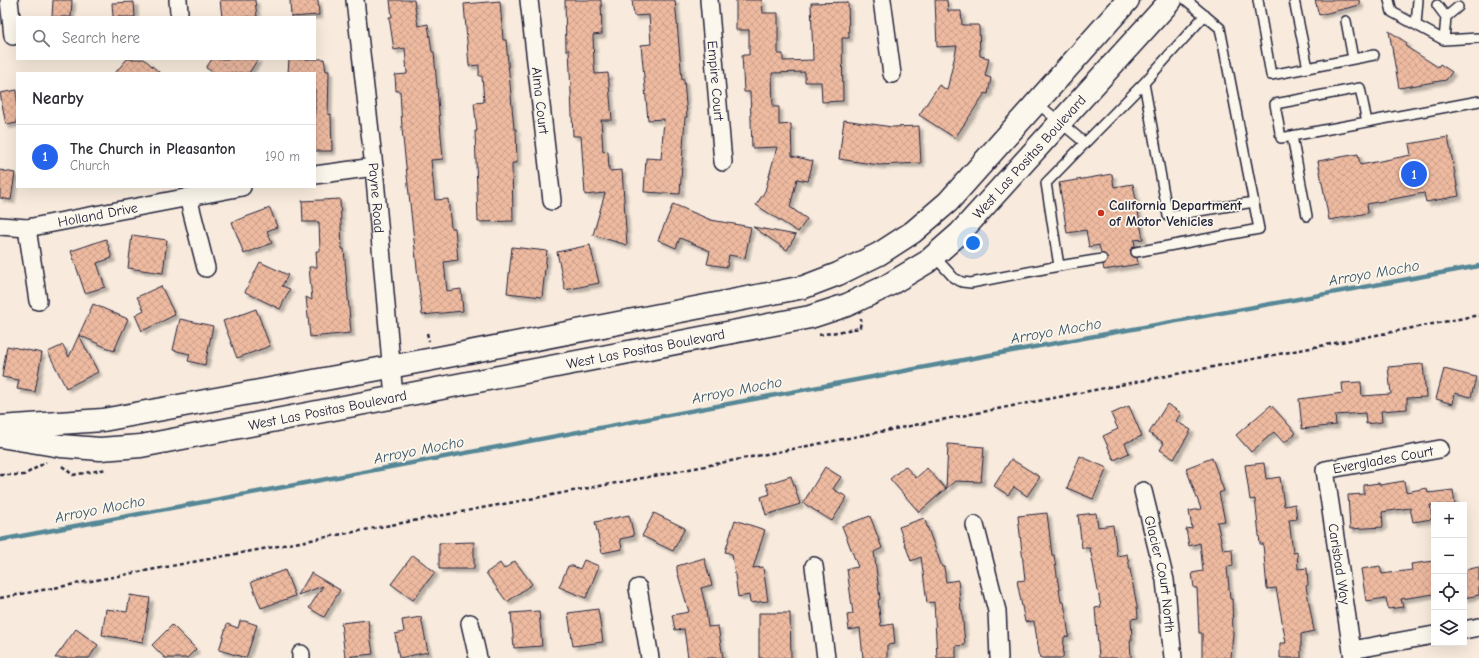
<!DOCTYPE html>
<meta charset="utf-8">
<style>
body{margin:0;font-family:"Comic Neue",sans-serif;background:#f7f7f7;color:#2b2b33}
.controls{position:absolute;right:12px;bottom:12px;display:grid;overflow:hidden;border-radius:0px;box-shadow:0 4px 16px #0002}
.controls button{width:36px;height:36px;display:grid;place-items:center;padding:0;border:0;border-bottom:1px solid #e1e1e2;background:#fff;color:#2b2b33;font:20px sans-serif}
.you{position:absolute;left:973px;top:243px;width:14px;height:14px;margin:-10px;border:3px solid #fff;border-radius:50%;background:#1a73e8;box-shadow:0 0 0 6px #1a73e833}
.badge{display:grid;place-items:center;width:26px;height:26px;border-radius:50%;background:#2563eb;color:#fff;font-size:13px;font-weight:700}
.pin{position:absolute;translate:-50% -50%;border:2px solid #fff;box-shadow:0 1px 4px #0006}
.list{margin:0;padding:0;list-style:none}
h2{display:flex;justify-content:space-between;align-items:center;height:52px;margin:0;padding:0 16px;font-size:17px}
h2 small{font-size:13px;font-weight:400;color:#7c7c81}
.list li{display:grid;grid-template-columns:26px 1fr auto;gap:12px;align-items:center;box-sizing:border-box;height:64px;padding:0 16px;border-top:1px solid #e1e1e2}
.list b{display:block;font-size:15px;white-space:nowrap}
.list p{margin:0;font-size:13px;white-space:nowrap;color:#7c7c81}
.list em{font-size:13px;font-style:normal;color:#7c7c81}
.icon{flex:none;width:22px;height:22px;fill:none;stroke:currentColor;stroke-width:2;stroke-linecap:round;stroke-linejoin:round}
.map{position:relative;flex:none;width:1479px;height:658px;overflow:hidden}
.search{position:absolute;background:#fff;box-shadow:0 4px 16px #0002;left:16px;top:16px;width:300px;height:44px;display:flex;align-items:center;gap:10px;box-sizing:border-box;padding:0 14px;border-radius:0px;color:#7c7c81;font-size:15px}
.panel{position:absolute;background:#fff;box-shadow:0 4px 16px #0002;left:16px;top:72px;width:300px;height:116px;border-radius:0px}
.map>svg:first-child{display:block}
.lines{fill:none;stroke-linecap:round;stroke-linejoin:round}
.stream{stroke:#578796;stroke-width:4.5}
.building{fill:url(#building-cross-hatch);stroke:#22223b;filter:url(#shadow)}
.lane-casing{stroke:#22223b;stroke-width:12}
.street-casing{stroke:#22223b;stroke-width:20}
.secondary-casing{stroke:#22223b;stroke-width:25}
.path{stroke:#22223b;stroke-width:2.5;stroke-dasharray:4 3;stroke-linecap:butt}
.lane{stroke:#fbf7ec;stroke-width:9}
.street{stroke:#fbf7ec;stroke-width:17}
.secondary{stroke:#fbf7ec;stroke-width:22}
.poi-dot{fill:#c8321e;stroke:#fbf7ec;stroke-width:1.5}
.labels{text-anchor:middle;dominant-baseline:central;stroke-width:3.5;stroke-linejoin:round;paint-order:stroke}
.street-label{font-size:14px;fill:#22223b;stroke:#fbf7ec}
.poi-label{font-size:14px;font-weight:bold;fill:#22223b;stroke:#fbf7ec;text-anchor:start}
.water-label{font-size:15px;font-style:italic;fill:#3c5569;stroke:#fbf7ec}
</style>
<div class="map">
<svg width="1479" height="658" viewBox="0 0 1479 658">
<defs>
<pattern id="building-cross-hatch" width="8" height="8" patternUnits="userSpaceOnUse"><rect width="8" height="8" fill="#eebaa0"/><path d="M0 0l8 8M0 8l8-8" fill="none" stroke="#cca08b"/></pattern>
<filter id="shadow"><feDropShadow dx="3.5" dy="3.5" stdDeviation="1" flood-color="#0004"/></filter>
</defs>
<rect width="100%" height="100%" fill="#f8ebdd"/>
<filter id="ink" filterUnits="userSpaceOnUse"><feTurbulence type="fractalNoise" baseFrequency=".025" numOctaves="2"/><feDisplacementMap in="SourceGraphic" scale="8" xChannelSelector="R" yChannelSelector="G"/><feConvolveMatrix kernelMatrix="1 2 1 2 8 2 1 2 1" color-interpolation-filters="sRGB"/></filter>
<g filter="url(#ink)">
<g class="lines">
<path class="stream" d="M0 540 979 357 1479 266"/>
</g>
<path class="building" d="M53 0H72L71 17H52Z
M220 0H255L257 17H222Z
M290 0H318L319 15 291 17Z
M390 0H414L418 26 428 24 432 52H434L443 159 431 160 435 200 448 199 451 228H455L458 260 444 262 447 291 461 289 463 311 422 315 402 129 400 91H396L395 75 407 74 405 48 394 50 389 17H392Z
M565 0H601L602 34 593 35 594 63 595 74 608 73 612 120H601L603 152 608 151 609 171 622 170 627 245 593 235 605 193 585 195 581 136H573L569 50H566Z
M632 0H675L682 80H684L687 117H685L680 194 644 192 646 158 661 159 664 119 648 120 641 45 651 44 649 15 634 16Z
M736 0H762L763 13H778V54H783V61L813 60 811 3 848 2 849 38H842L843 101 822 102 821 82H805V72L772 73 773 107H779V125L791 124 792 156 813 161 808 181 797 179 790 207 807 219 798 232 756 205 765 191 777 147 752 148 750 92H744L742 55H749V30H736Z
M935 0H947L948 11H961L962 25H979L980 56 989 58 985 76 991 78 988 94 985 93 955 138 919 115 939 85 947 90 957 46 937 47Z
M1315 0H1359L1360 5 1319 15Z
M500 1 503 40H506L514 129H516L517 163H512L513 221 478 222 475 131H477L474 103 484 102 482 76H479V65L469 66 464 4Z
M134 2 135 17H113L112 3Z
M1389 31 1407 43 1405 46 1438 67 1440 64 1452 72 1446 80 1399 88Z
M127 59H144L160 73H115Z
M212 59H258L249 73H215L206 68Z
M289 59H324L326 71H329L328 115 331 114 332 151H315V73H288Z
M17 90V123L6 125 0 93Z
M844 120 892 127 919 126 921 163 879 165 839 159Z
M1448 137 1459 196 1426 202 1424 193 1367 204 1368 213 1329 220 1318 161 1358 154 1360 165 1411 155 1409 144Z
M0 170 15 173 11 200 0 198Z
M1112 174 1114 187 1133 184 1143 239 1134 240 1135 246 1130 250 1132 256 1137 258 1138 264 1104 270 1103 265 1107 261 1108 258 1104 254 1101 253 1099 245 1089 247 1086 230 1067 233 1059 183Z
M340 199 342 249H344L351 333 310 337 306 297 312 300 309 267H317L316 251H320L319 222H303L302 201Z
M673 204 711 220 751 227 745 258 729 255 727 267 707 264 710 251 680 238 676 248 658 240Z
M270 208 277 227 267 231 272 243 244 254 232 222Z
M753 227 796 235 787 250Z
M132 235 167 240 163 273 128 268Z
M106 239 112 258 97 263 105 287 85 293 71 251Z
M590 245 599 283 565 290 557 252Z
M512 247 547 251 542 297 507 293Z
M260 262 288 275 282 286 290 289 280 309 245 292Z
M161 286 175 315 142 331 135 315 144 310 137 297Z
M93 304 128 319 114 351 79 335 98 372 66 388 48 352 63 345 69 357Z
M256 309 270 346 237 358 223 321Z
M180 319 213 326 205 365 188 361 190 354 173 350Z
M7 346 42 353 35 392 17 389 19 380 2 377Z
M1423 364 1426 397 1407 398V409L1381 411 1382 422 1366 424 1365 413 1335 415 1336 425 1302 429 1299 399 1343 393 1342 383 1361 382 1362 396 1391 394 1388 367Z
M1444 369 1476 377 1471 397 1455 393 1453 404 1436 399Z
M1167 404 1181 413 1176 421 1191 430 1174 459 1160 450 1164 443 1149 433Z
M1271 405 1296 433 1284 443 1274 432 1251 452 1236 435Z
M1129 406 1142 436 1125 443 1129 453 1114 460 1103 436 1118 429 1111 414Z
M948 444 984 447 981 482 955 481 919 512 890 479 905 466 916 478 927 468 946 489Z
M1080 456 1107 468 1093 499 1067 488Z
M1212 458 1224 491 1219 493 1225 521 1217 522 1223 550 1232 549 1233 566 1227 567 1230 599H1232L1233 632 1231 658H1202V633H1199L1197 588H1194L1192 573 1203 571 1200 543 1189 546 1186 529 1192 528 1189 511 1201 509 1186 468Z
M1011 459 1040 477 1027 496 1014 487 1008 495 994 486Z
M1264 463 1266 479 1280 477 1284 506 1295 504 1297 519 1289 520 1293 553 1297 552 1298 569 1307 568 1308 585 1306 586 1314 631 1301 634V658H1280V643H1286L1276 588 1267 589 1263 544H1260L1255 499 1250 500 1245 465Z
M825 467 841 477 833 489 847 497 832 521 803 503Z
M791 476 800 504 766 515 761 497 770 494 766 484Z
M1404 481 1406 492 1427 488 1428 493 1453 490 1455 505H1430L1432 519 1413 522 1410 508 1382 512 1383 527 1350 529 1348 495 1364 494V485L1379 483 1380 485Z
M654 513 685 528 673 551 642 536Z
M1047 513 1052 555H1054L1061 602H1064L1069 636 1064 637 1063 658H1040L1034 621 1025 622 1017 581 1025 580 1018 516Z
M1096 513 1098 527 1113 525 1117 556 1127 554 1137 606 1138 618 1131 619 1132 640H1130L1131 658H1099L1095 608 1101 607 1090 548H1082L1078 515Z
M629 515 634 536 620 539 622 549 602 553 595 522Z
M870 516 882 548 874 552 880 599 878 600 881 626 893 624 895 644 887 645V658H863L860 628 849 630 847 615 853 614 847 569 858 567 842 526Z
M924 518 942 567H944L946 582 958 580 961 610H962L965 645 956 646V658H937L934 602 927 603 921 557 911 561 899 527Z
M735 520 765 530 753 568 763 567 768 601 750 603 749 595 738 597 732 554 725 552Z
M474 542V569H439V543Z
M413 555 435 572 413 600 391 584Z
M704 558 712 585 701 588 705 604 708 627 718 626 723 658H688L684 629 675 630 672 615 689 612 677 571V566Z
M584 560 599 566 586 598 559 587 568 566H573L580 569Z
M515 561 532 584 507 602 486 573 500 563 504 569Z
M1434 561V594L1401 599 1403 607 1388 609 1386 598 1366 601 1361 569 1380 566 1382 574 1412 570 1411 564Z
M1479 567V595L1464 598V570Z
M285 570 295 596 261 608 251 582Z
M311 573 340 590 324 617 309 608 323 586 298 595Z
M130 595 150 598 143 642 102 635 106 609 127 612Z
M598 609 603 642 573 646 568 613Z
M539 611 542 646 514 648 511 613Z
M759 613H790L791 658H759Z
M421 617 428 652 399 658 395 634 404 632 402 620Z
M368 620 373 654 345 657 341 623Z
M240 621H245L257 625 246 658 219 650 227 624 238 628Z
M172 625 196 649 187 658H165L152 645Z
M76 629 98 645 89 658H55Z"/>
<g class="lines">
<defs>
<path id="lane" d="M1258 0 1271 75 1374 55
M1294 0 1308 68
M1389 0 1392 12 1416 25
M1418 0 1416 25 1444 40
M1437 5 1446 17
M1458 7 1446 17 1444 40 1479 38
M1346 21 1353 59
M1144 83 1168 216 1254 202
M1037 103 1085 143 1144 83 1205 15
M1367 122 1360 88 1275 104 1281 138 1479 101
M1292 136 1307 216
M1136 252 1259 229 1220 28 1186 0
M934 256 954 278 962 282 971 283 1059 266 1102 259
M1059 266 1046 183 1085 143"/>
<g id="street">
<path d="M9 0 13 36"/>
<path d="M178 0 179 12"/>
<path id="s1" d="M355 0 374 167 394 397"/>
<path id="s2" d="M529 0 552 201"/>
<path id="s3" d="M709 0 723 162"/>
<path d="M882 0 892 74"/>
<path d="M315 175 374 167"/>
<path d="M188 197 206 268"/>
<path id="s4" d="M0 226 27 228 242 187"/>
<path d="M27 228 38 301"/>
<path id="s5" d="M1143 491 1165 580 1173 658"/>
<path d="M975 525 997 611 999 658"/>
<path d="M814 566 826 658"/>
<path d="M638 588 650 658"/>
<path d="M470 623 478 658"/>
<path d="M1464 630 1479 627"/>
<path d="M1352 650 1434 635"/>
<path d="M301 654V658"/>
<path id="s6" d="M1353 658 1325 470 1440 449"/>
</g>
<g id="secondary">
<path d="M0 427 103 420 433 359 804 287 838 274 879 254 913 232 948 202 1128 0"/>
<path id="s7" d="M0 436 61 446 100 449 141 446 810 317 847 305 887 286 927 262 960 233 1171 0"/>
</g>
</defs>
<use href="#lane" class="lane-casing"/>
<use href="#street" class="street-casing"/>
<use href="#secondary" class="secondary-casing"/>
<path class="path" d="M427 333 429 341
M819 335 860 328 861 318
M62 466 73 475 107 469
M0 475H24L46 462
M0 598 664 474 1479 315"/>
<use href="#lane" class="lane"/>
<use href="#street" class="street"/>
<use href="#secondary" class="secondary"/>
</g>
</g>
<circle class="poi-dot" cx="1101" cy="213" r="4"/>
<g class="labels">
<g class="street-label">
<text stroke="none"><textPath href="#s3" startOffset="81">Empire Court</textPath></text>
<text stroke="none"><textPath href="#s2" startOffset="101">Alma Court</textPath></text>
<text stroke="none"><textPath href="#s7" startOffset="1100">West Las Positas Boulevard</textPath></text>
<text stroke="none"><textPath href="#s1" startOffset="199">Payne Road</textPath></text>
<text stroke="none"><textPath href="#s4" startOffset="99">Holland Drive</textPath></text>
<text stroke="none"><textPath href="#s7" startOffset="656">West Las Positas Boulevard</textPath></text>
<text stroke="none"><textPath href="#s7" startOffset="332">West Las Positas Boulevard</textPath></text>
<text stroke="none"><textPath href="#s6" startOffset="249">Everglades Court</textPath></text>
<text transform="translate(1339 564) rotate(81)">Carlsbad Way</text>
<text stroke="none"><textPath href="#s5" startOffset="85">Glacier Court North</textPath></text>
</g>
<g class="poi-label">
<text x="1109" y="205">California Department<tspan x="1109" dy="16">of Motor Vehicles</tspan></text>
</g>
<g class="water-label">
<text transform="translate(1374 273) rotate(-10)">Arroyo Mocho</text>
<text transform="translate(1056 331) rotate(-10)">Arroyo Mocho</text>
<text transform="translate(737 390) rotate(-11)">Arroyo Mocho</text>
<text transform="translate(419 450) rotate(-11)">Arroyo Mocho</text>
<text transform="translate(100 509) rotate(-11)">Arroyo Mocho</text>
</g>
</g>
</svg>
<div class="controls">
<button>+</button>
<button>−</button>
<button><svg class="icon" aria-label="locate" viewBox="0 0 24 24"><circle cx="12" cy="12" r="6"/><path d="M12 2v4M12 18v4M2 12h4M18 12h4"/></svg></button>
<button><svg class="icon" aria-label="layers" viewBox="0 0 24 24"><path d="M12 4l9 5-9 5-9-5zM3 14l9 5 9-5"/></svg></button>
</div>
<div class="you"></div>
<div class="pin badge" style="left:1414px;top:174px">1</div>
<div class="search"><svg class="icon" aria-label="search" viewBox="0 0 24 24"><circle cx="10" cy="10" r="6"/><path d="M15 15l6 6"/></svg>Search here</div>
<section class="panel">
<h2>Nearby<small></small></h2>
<ul class="list">
<li><span class="badge">1</span><div><b>The Church in Pleasanton</b><p>Church</p></div><em>190 m</em></li>
</ul>
</section>
</div>
